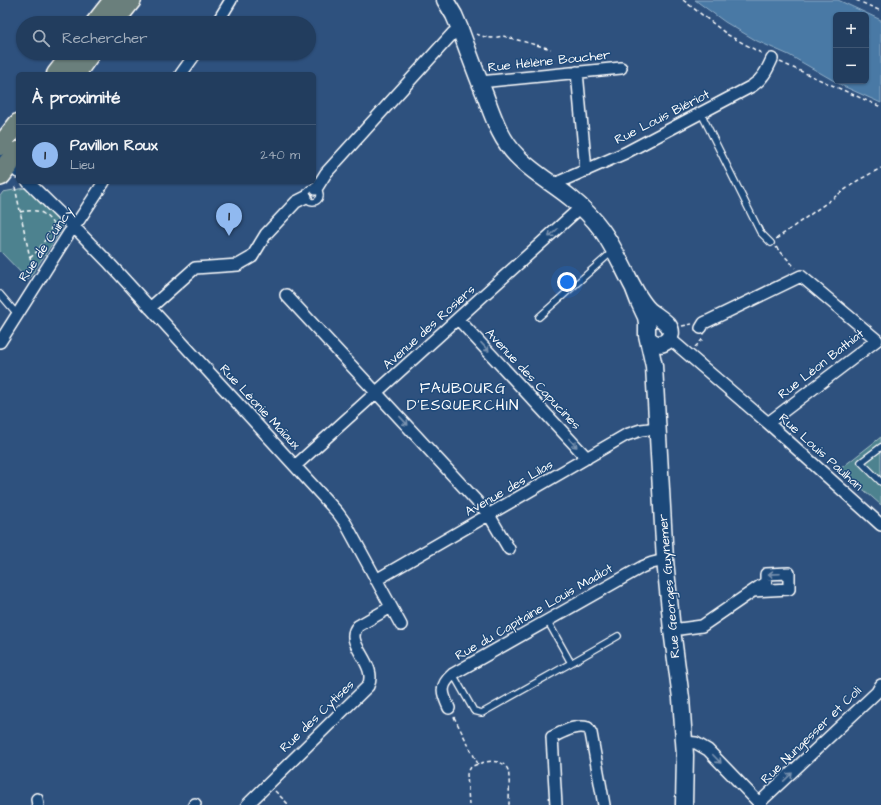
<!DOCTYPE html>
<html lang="fr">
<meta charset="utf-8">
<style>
body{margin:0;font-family:"Architects Daughter",sans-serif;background:#2e4867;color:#f1f3f6}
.controls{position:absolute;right:12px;top:12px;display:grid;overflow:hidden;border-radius:6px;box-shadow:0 1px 3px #0004}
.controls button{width:36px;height:36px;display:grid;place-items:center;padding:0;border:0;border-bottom:1px solid #3f5673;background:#223d5e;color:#f1f3f6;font:20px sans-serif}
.you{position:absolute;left:567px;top:282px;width:14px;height:14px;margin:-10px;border:3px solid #fff;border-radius:50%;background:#1a73e8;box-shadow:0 0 0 6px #1a73e833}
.badge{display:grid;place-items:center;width:26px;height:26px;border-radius:50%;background:#90b9f0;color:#111;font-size:13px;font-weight:700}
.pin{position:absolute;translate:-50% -33px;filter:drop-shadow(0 1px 2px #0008)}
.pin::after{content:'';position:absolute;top:21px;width:14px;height:12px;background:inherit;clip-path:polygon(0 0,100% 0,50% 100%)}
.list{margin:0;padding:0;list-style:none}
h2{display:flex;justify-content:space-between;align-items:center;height:52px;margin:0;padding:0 16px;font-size:17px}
h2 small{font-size:13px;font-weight:400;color:#a2aebc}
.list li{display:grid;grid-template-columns:26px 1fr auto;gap:12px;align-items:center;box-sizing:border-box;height:60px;padding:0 16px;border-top:1px solid #3f5673}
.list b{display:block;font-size:15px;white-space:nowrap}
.list p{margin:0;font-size:13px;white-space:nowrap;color:#a2aebc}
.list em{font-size:13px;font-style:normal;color:#a2aebc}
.icon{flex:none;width:22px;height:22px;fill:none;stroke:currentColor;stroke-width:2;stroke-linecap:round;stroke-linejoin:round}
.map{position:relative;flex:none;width:881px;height:805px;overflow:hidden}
.search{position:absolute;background:#223d5e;box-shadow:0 1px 3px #0004;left:16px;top:16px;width:300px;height:44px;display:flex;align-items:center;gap:10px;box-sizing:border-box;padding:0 14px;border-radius:22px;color:#a2aebc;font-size:15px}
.panel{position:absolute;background:#223d5e;box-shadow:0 1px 3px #0004;left:16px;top:72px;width:300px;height:112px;border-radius:6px}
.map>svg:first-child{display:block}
.green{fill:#4e828f;stroke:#a6c0c7}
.water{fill:#4879a5;stroke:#91afc9;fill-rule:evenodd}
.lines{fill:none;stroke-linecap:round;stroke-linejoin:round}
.lane-casing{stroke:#fff;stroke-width:8}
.street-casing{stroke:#fff;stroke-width:14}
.secondary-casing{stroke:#fff;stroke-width:19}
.primary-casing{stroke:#fff;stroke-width:21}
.highway-casing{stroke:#fff;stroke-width:24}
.path{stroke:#fff;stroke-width:1.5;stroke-dasharray:4 3;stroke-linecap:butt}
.lane{stroke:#1f4a7a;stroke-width:5.5}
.street{stroke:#1f4a7a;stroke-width:11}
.secondary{stroke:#1f4a7a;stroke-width:16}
.primary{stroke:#6b7f7c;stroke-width:18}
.highway{stroke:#6b7f7c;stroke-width:21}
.oneway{stroke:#7992af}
.labels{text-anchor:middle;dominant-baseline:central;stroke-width:3;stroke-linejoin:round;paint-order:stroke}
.street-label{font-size:13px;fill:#fff;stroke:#1f4a7a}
.quarter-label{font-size:15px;letter-spacing:1px;fill:#fff;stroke:#1f4a7a}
</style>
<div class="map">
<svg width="881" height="805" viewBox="0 0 881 805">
<rect width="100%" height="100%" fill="#2e517e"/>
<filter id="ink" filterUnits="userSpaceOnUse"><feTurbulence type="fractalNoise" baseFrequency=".025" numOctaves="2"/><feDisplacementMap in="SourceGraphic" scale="8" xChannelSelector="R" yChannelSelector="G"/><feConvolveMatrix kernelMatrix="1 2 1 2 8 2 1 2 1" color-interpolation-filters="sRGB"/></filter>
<g filter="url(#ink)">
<path class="green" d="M25 188 61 223 62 229 28 280 0 251V196L3 192Z
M881 437V505L840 469Z"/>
<path class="water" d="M695 0H838L881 20V103L843 86 789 55 757 41 725 22ZM836 15H866V81H836Z"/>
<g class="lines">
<defs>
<path id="lane" d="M701 113 760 232 771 243
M306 195a7 7 0 1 1 14 0a7 7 0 1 1-14 0Z
M0 294 17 314
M539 317 613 251
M881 447 861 462 881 482
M547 620 571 663 618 636
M453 674 474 711 482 713 571 663"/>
<path id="street" d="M217 23 231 0
M577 72 586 171
M181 74 196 53
M480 82 621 68
M0 154 18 172
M28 182 80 233 110 264 338 513 346 524 401 625
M552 185 625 153 752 86C763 79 767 70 772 59
M316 189 326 173 453 33 460 29
M286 295 482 507 489 515 509 549
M150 308 195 268 238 265 252 257 266 234 296 202 306 197
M458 319 587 458
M701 328 704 323 801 276 877 340 768 423
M669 338 768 423 881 525
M0 342 69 233 79 220 104 182
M295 466 581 207
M376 580 626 435 641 430 658 428
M672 630 702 626 766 582V574L789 573V589L753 591
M449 708C442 693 439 686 453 674L642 567 652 563 665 560
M684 742 696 743 708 750 761 805
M37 799 38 805
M759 803 877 692 881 685
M194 805 195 804
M247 805 368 686C379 664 342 643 358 626L391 607
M556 805 552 737C563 732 576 724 588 728L591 733 604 805"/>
<path id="secondary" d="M445 0 454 15 460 29C468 51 476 73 485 95 493 116 500 139 517 156 533 173 554 184 572 199 583 208 593 218 601 229 612 244 620 261 628 277 634 289 640 301 649 310 654 314 665 321 668 325 678 338 659 352 648 338
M634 289 639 302 646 317 647 323V335L654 366 665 560 672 630 681 698 683 727 685 755 684 805"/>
<path id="primary" d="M95 23 113 0
M114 23 132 0
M56 74 72 53
M76 74 91 53
M0 146 18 123
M9 163 18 151"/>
<path id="highway" d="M0 175 9 163"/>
</defs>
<use href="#lane" class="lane-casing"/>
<use href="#street" class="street-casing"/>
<use href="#secondary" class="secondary-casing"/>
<use href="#primary" class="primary-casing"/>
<use href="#highway" class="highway-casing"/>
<path class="path" d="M683 0 728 35 763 54
M856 0 881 11
M476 34 485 37 492 38 503 36 551 49
M780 62 881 107
M15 187 30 258 35 268
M20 212C37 209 43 210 53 224L57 225
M776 239 857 181 881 168
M776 247 792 264 795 268
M30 258C41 249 47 237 53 224
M682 326 692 324
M695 347 702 340V338
M454 717 478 764
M275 791 289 805
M469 805 467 774 471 767C480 762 502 756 508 770 510 777 509 797 509 805"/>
<use href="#lane" class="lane"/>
<use href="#street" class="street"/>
<use href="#secondary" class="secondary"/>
<use href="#primary" class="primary"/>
<use href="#highway" class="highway"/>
</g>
<defs><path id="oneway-shaft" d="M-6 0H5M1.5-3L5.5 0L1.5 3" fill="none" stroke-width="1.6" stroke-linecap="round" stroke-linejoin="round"/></defs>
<g class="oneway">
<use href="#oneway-shaft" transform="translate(553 233) rotate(138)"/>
<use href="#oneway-shaft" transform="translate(485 347) rotate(47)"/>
<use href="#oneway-shaft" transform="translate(404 421) rotate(47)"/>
<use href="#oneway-shaft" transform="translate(573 443) rotate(47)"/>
<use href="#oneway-shaft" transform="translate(774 574) rotate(178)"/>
<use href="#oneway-shaft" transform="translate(717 759) rotate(46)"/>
<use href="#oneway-shaft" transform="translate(788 777) rotate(-44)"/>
</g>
</g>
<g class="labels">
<g class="street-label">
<text transform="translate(549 61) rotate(-6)">Rue Hélène Boucher</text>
<text transform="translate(662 117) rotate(-27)">Rue Louis Blériot</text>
<text transform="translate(46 244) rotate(-56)">Rue de Cuincy</text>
<text transform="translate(429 327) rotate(-42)">Avenue des Rosiers</text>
<text transform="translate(821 364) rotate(-38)">Rue Léon Bathiat</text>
<text transform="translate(533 379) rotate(47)">Avenue des Capucines</text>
<text transform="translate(260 407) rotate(47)">Rue Léonie Maïaux</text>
<text transform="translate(821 452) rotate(42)">Rue Louis Paulhan</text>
<text transform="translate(509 488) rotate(-30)">Avenue des Lilas</text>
<text transform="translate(669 586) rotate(-95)">Rue Georges Guynemer</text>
<text transform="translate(534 612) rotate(-30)">Rue du Capitaine Louis Madiot</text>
<text transform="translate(317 716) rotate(-44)">Rue des Cytises</text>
<text transform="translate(811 735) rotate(-44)">Rue Nungesser et Coli</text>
</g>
<g class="quarter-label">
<text x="463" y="388">FAUBOURG<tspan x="463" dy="17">D'ESQUERCHIN</tspan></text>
</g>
</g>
</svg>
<div class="controls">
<button>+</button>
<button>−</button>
</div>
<div class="you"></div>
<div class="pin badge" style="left:229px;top:236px">1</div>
<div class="search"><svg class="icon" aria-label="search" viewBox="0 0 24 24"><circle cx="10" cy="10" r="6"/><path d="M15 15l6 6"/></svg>Rechercher</div>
<section class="panel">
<h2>À proximité<small></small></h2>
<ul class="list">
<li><span class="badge">1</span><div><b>Pavillon Roux</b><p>Lieu</p></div><em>240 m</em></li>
</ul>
</section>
</div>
